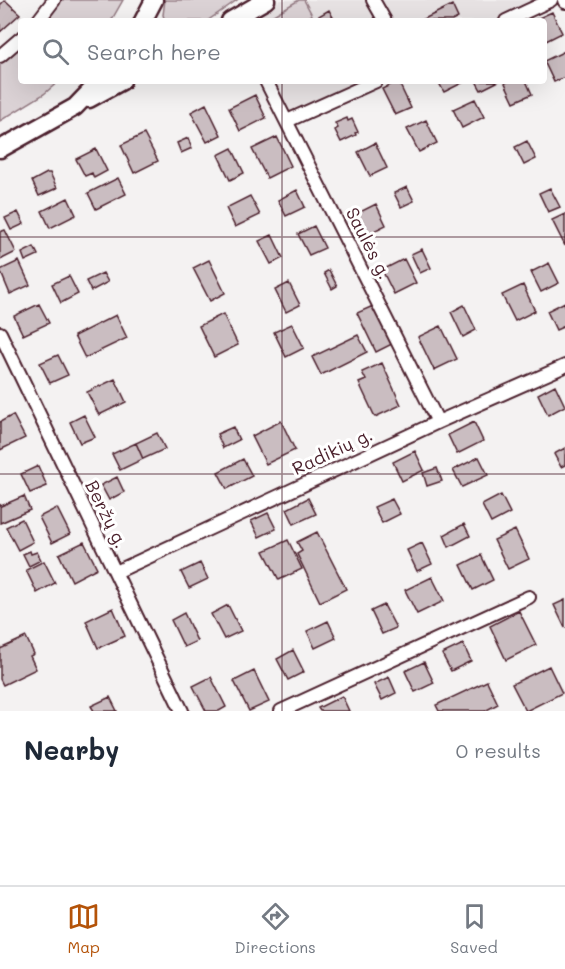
<!DOCTYPE html>
<meta charset="utf-8">
<style>
body{margin:0;font-family:Mali,sans-serif;background:#f6f6f7;color:#1f2937}
.list{margin:0;padding:0;list-style:none}
h2{display:flex;justify-content:space-between;align-items:center;height:78px;margin:0;padding:0 24px;font-size:26px}
h2 small{font-size:20px;font-weight:400;color:#747a83}
.icon{flex:none;width:33px;height:33px;fill:none;stroke:currentColor;stroke-width:2;stroke-linecap:round;stroke-linejoin:round}
.map{position:relative;flex:none;width:565px;height:711px;overflow:hidden}
.search{position:absolute;background:#fff;box-shadow:0 6px 24px #0002;left:18px;right:18px;top:18px;height:66px;display:flex;align-items:center;gap:15px;box-sizing:border-box;padding:0 21px;border-radius:6px;color:#747a83;font-size:22px}
.sheet{height:174px;background:#fff}
nav{display:flex;justify-content:space-around;align-items:center;box-sizing:border-box;height:84px;border-top:2px solid #e0e1e3;background:#fff;font-size:16px;color:#747a83}
nav a{display:grid;justify-items:center;gap:3px}
nav .on{color:#b45309}
.map>svg:first-child{display:block}
.built{fill:#e7e2e3}
.green{fill:#dbd2d5;stroke:#927880;stroke-width:1.5}
.building{fill:#cabdc1;stroke:#4a1f2b;stroke-width:1.5}
.lines{fill:none;stroke-linecap:round;stroke-linejoin:round}
.minor-casing{stroke:#4a1f2b;stroke-width:16}
.major-casing{stroke:#4a1f2b;stroke-width:21}
.minor{stroke:#fff;stroke-width:12}
.major{stroke:#fff;stroke-width:16}
.grid{fill:none;stroke:#4a1f2b;stroke-width:1.5;stroke-opacity:0.55}
.labels{text-anchor:middle;dominant-baseline:central;stroke-width:6;stroke-linejoin:round;paint-order:stroke}
.street-label{font-size:18px;fill:#4a1f2b;stroke:#fff}
</style>
<div class="map">
<svg width="565" height="711" viewBox="0 0 565 711">
<rect width="100%" height="100%" fill="#f4f2f2"/>
<filter id="ink" filterUnits="userSpaceOnUse"><feTurbulence type="fractalNoise" baseFrequency=".0167" numOctaves="2"/><feDisplacementMap in="SourceGraphic" scale="12" xChannelSelector="R" yChannelSelector="G"/><feConvolveMatrix kernelMatrix="1 2 1 2 8 2 1 2 1" color-interpolation-filters="sRGB"/></filter>
<g filter="url(#ink)">
<path class="built" d="M281 0H551L506 21H242Z
M266 81H376L287 121Z"/>
<path class="green" d="M54 0H123L111 21H38Z
M165 0H237L207 21H165L163 15Z
M299 0H304L312 15 302 21H263Z
M21 38V81H59L44 94 0 121V56Z"/>
<path class="building" d="M5 0 20 14 0 32V5Z
M452 5 458 18 452 21H420Z
M329 10 335 21H312L317 17Z
M552 12 562 33 544 42V21H532Z
M565 51V77L554 82 544 61Z
M398 81 411 108 395 115 382 89Z
M438 81H464V82L444 92Z
M476 81H499L481 90Z
M509 81H526L532 94 514 102 505 83Z
M255 95 266 118 240 131 229 108Z
M475 99 484 117 462 128 453 109Z
M206 104 221 135 207 142 191 112Z
M347 118 348 121 352 119 358 132 355 133 356 135 341 142 335 130 338 128 335 123Z
M426 120 437 143 419 152 407 129Z
M144 134 158 161 134 173 121 145Z
M277 137 291 166 267 178 252 149Z
M188 138 192 148 181 153 177 143Z
M527 141 536 159 524 165 515 147Z
M375 143 387 168 370 176 358 152Z
M232 148 244 173 230 180 218 155Z
M96 149 107 171 94 178 92 173 85 176 76 159Z
M47 173H50L57 188 39 196 32 181Z
M118 178 126 194 96 209 88 193Z
M407 187 414 201 401 207 394 193Z
M550 188 560 207 548 212 539 193Z
M297 190 305 207 286 216 278 200Z
M250 196 260 215 235 227 226 208Z
M68 198 76 215 50 228 42 211Z
M376 204 386 225 366 235 356 214Z
M18 212 24 224 11 230 5 218Z
M565 214V246L552 220Z
M314 226 325 248 309 255 298 234Z
M5 230 16 252 0 260V232Z
M272 235 283 258 271 264 259 241Z
M34 247 38 255 25 261 22 253Z
M422 249 431 268 420 273 411 254Z
M404 259 416 283 394 294 382 270Z
M209 260 225 293 210 301 193 268Z
M19 261 30 285 10 294 0 270Z
M549 263 559 283 541 292 531 272Z
M329 270 337 286 332 289 324 273Z
M103 273 108 282 91 291 86 281Z
M69 276 78 294 61 303 52 284Z
M289 283 300 305 286 312 275 290Z
M523 285 535 311 515 321 502 295Z
M565 302V326L556 330 547 311Z
M39 304 49 323 23 335 14 316Z
M464 305 476 330 463 337 451 312Z
M373 306 392 344 376 352 357 313Z
M223 314 238 345 214 357 199 326Z
M116 315 127 338 85 358 74 336Z
M292 324 304 348 286 357 274 332Z
M441 326 457 359 434 370 418 337Z
M358 335 367 352 321 375 312 357Z
M58 355 68 375 50 383 40 363Z
M382 363 401 405 375 417 359 383 366 380 362 372Z
M115 379 126 402 99 415 87 392Z
M555 385 565 406 548 415 538 394Z
M13 415 25 438 0 450V422Z
M84 415 95 437 80 443 70 422Z
M281 421 295 450 266 464 252 436Z
M474 422 483 441 457 454 448 435Z
M233 427 239 440 223 448 217 434Z
M157 433 165 449 143 459 136 443Z
M136 443 143 459 120 470 112 454Z
M565 448V465L561 467 554 454Z
M415 451 424 470 402 481 393 462Z
M479 457 488 475 462 487 453 470Z
M243 459 252 476 227 489 218 472Z
M38 466 47 486 30 493 21 474Z
M437 468 442 481 427 486 423 473Z
M117 477 124 492 109 500 101 485Z
M501 495 510 513 491 523 482 505Z
M24 496 30 510 0 523V504L1 506Z
M308 498 316 514 294 524 287 509Z
M392 499 400 514 382 523 374 507Z
M57 508 70 534 52 543 39 517Z
M268 513 276 529 259 537 251 521Z
M22 519 33 542 18 550 6 527Z
M464 524 470 536 449 547 444 535Z
M515 530 529 559 508 569 494 540Z
M317 532 346 589 320 602 297 554 302 551 297 542Z
M288 540 302 569 279 580 264 551Z
M84 542 97 568 72 581 59 554Z
M422 543 432 564 417 571 407 550Z
M30 551 31 554 37 552 41 560 29 566 23 554Z
M481 555 493 580 473 590 461 565Z
M44 561 55 583 37 593 26 570Z
M200 563 208 579 189 588 181 572Z
M432 577 444 601 417 614 405 590Z
M565 600V628L554 605Z
M228 605 241 631 224 639 211 614Z
M384 605 396 628 382 634 371 611Z
M113 608 125 636 98 648 86 621Z
M519 611 536 645 506 660 490 626Z
M184 613 197 641 184 647 171 620Z
M328 621 336 638 315 648 307 631Z
M26 637 34 654 30 656 36 669 3 685 0 679V649Z
M463 644 471 661 451 671 442 654Z
M293 650 304 672 288 680 277 659Z
M424 662 434 683 415 692 405 671Z
M549 666 562 693 526 711 512 684Z
M254 671 269 702 249 711 234 681Z
M211 677 226 707 219 711H206L193 686Z
M389 677 396 693 382 700 374 684Z
M487 681 498 704 485 711H439L436 705Z
M342 696 349 711H320L318 708Z
M110 697 117 711H94L91 706Z"/>
<g class="lines">
<defs>
<path id="minor" d="M373 0 385 21
M564 0 565 2
M38 21 54 0
M506 21 551 0
M0 56 21 38
M266 81 438 422
M287 121 376 81
M0 333 182 711
M116 572 438 422 565 366
M281 711 529 597"/>
<path id="major" d="M143 21 154 0
M230 21 266 0
M89 99 122 81
M0 149 75 107 100 81"/>
</defs>
<use href="#minor" class="minor-casing"/>
<use href="#major" class="major-casing"/>
<use href="#minor" class="minor"/>
<use href="#major" class="major"/>
</g>
</g>
<path class="grid" d="M282 0V21M282 81V711M0 237H565M0 474H565"/>
<g class="labels">
<g class="street-label">
<text transform="translate(369 243) rotate(63)">Saulės g.</text>
<text transform="translate(332 451) rotate(-25)">Radikių g.</text>
<text transform="translate(107 514) rotate(64)">Beržų g.</text>
</g>
</g>
</svg>
<div class="search"><svg class="icon" aria-label="search" viewBox="0 0 24 24"><circle cx="10" cy="10" r="6"/><path d="M15 15l6 6"/></svg>Search here</div>
</div>
<section class="sheet">
<h2>Nearby<small>0 results</small></h2>
<ul class="list">
</ul>
</section>
<nav>
<a class="on"><svg class="icon" aria-label="map" viewBox="0 0 24 24"><path d="M3 6l6-2 6 2 6-2v14l-6 2-6-2-6 2zM9 4v14M15 6v14"/></svg>Map</a>
<a><svg class="icon" aria-label="directions" viewBox="0 0 24 24"><path d="M12 3l9 9-9 9-9-9zM9 14v-3h6M13 9l2 2-2 2"/></svg>Directions</a>
<a><svg class="icon" aria-label="saved" viewBox="0 0 24 24"><path d="M7 4h10v16l-5-4-5 4z"/></svg>Saved</a>
</nav>
